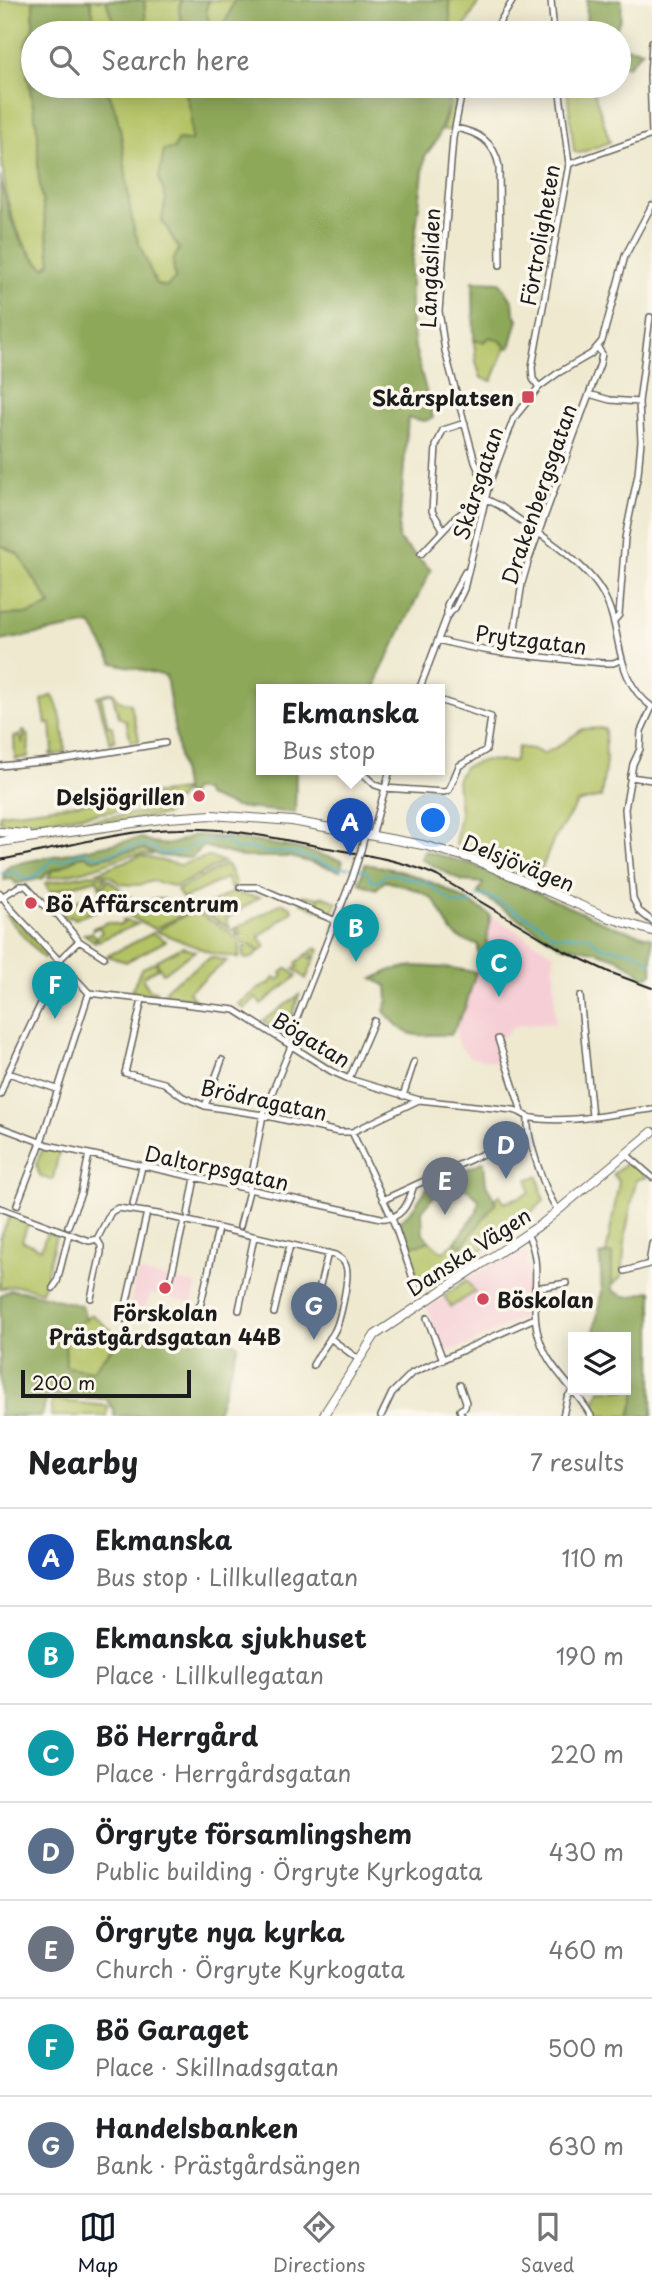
<!DOCTYPE html>
<meta charset="utf-8">
<style>
body{margin:0;font-family:"Playpen Sans",sans-serif;background:#f6f6f6;color:#202124}
.controls{position:absolute;right:21px;bottom:21px;display:grid;overflow:hidden;border-radius:0px;box-shadow:0 4px 18px #0003}
.controls button{width:63px;height:63px;display:grid;place-items:center;padding:0;border:0;border-bottom:2px solid #e0e0e0;background:#fff;color:#202124;font:35px sans-serif}
.scale{position:absolute;left:21px;bottom:18px;width:170px;box-sizing:border-box;padding-left:7px;border:4px solid #1c1c1c;border-top:0;font-size:19px;line-height:24px;white-space:nowrap;color:#1c1c1c;-webkit-text-stroke:5px #fbf7ec;paint-order:stroke}
.you{position:absolute;left:434px;top:821px;width:24px;height:24px;margin:-18px;border:5px solid #fff;border-radius:50%;background:#1a73e8;box-shadow:0 0 0 10px #1a73e833}
.badge{display:grid;place-items:center;width:46px;height:46px;border-radius:50%;background:#111827;color:#fff;font-size:23px;font-weight:700}
.pin{position:absolute;translate:-50% -58px;filter:drop-shadow(0 2px 4px #0008)}
.pin::after{content:'';position:absolute;top:37px;width:24px;height:21px;background:inherit;clip-path:polygon(0 0,100% 0,50% 100%)}
.popup{position:absolute;left:256px;top:684px;width:189px;height:91px;box-sizing:border-box;display:grid;place-content:center;border-radius:0px;background:#fff;filter:drop-shadow(0 2px 5px #0005);font-size:23px;white-space:nowrap;color:#757577}
.popup b{font-size:26px;color:#202124}
.popup::after{content:'';position:absolute;left:50%;top:100%;margin-left:-14px;border:14px solid transparent;border-top-color:#fff}
.list{margin:0;padding:0;list-style:none}
h2{display:flex;justify-content:space-between;align-items:center;height:91px;margin:0;padding:0 28px;font-size:30px}
h2 small{font-size:23px;font-weight:400;color:#757577}
.list li{display:grid;grid-template-columns:46px 1fr auto;gap:21px;align-items:center;box-sizing:border-box;height:98px;padding:0 28px;border-top:2px solid #e0e0e0}
.list b{display:block;font-size:26px;white-space:nowrap}
.list p{margin:0;font-size:23px;white-space:nowrap;color:#757577}
.list em{font-size:23px;font-style:normal;color:#757577}
.icon{flex:none;width:38px;height:38px;fill:none;stroke:currentColor;stroke-width:2;stroke-linecap:round;stroke-linejoin:round}
.map{position:relative;flex:none;width:652px;height:1416px;overflow:hidden}
.search{position:absolute;background:#fff;box-shadow:0 4px 18px #0003;left:21px;right:21px;top:21px;height:77px;display:flex;align-items:center;gap:18px;box-sizing:border-box;padding:0 24px;border-radius:38px;color:#757577;font-size:26px}
.sheet{height:777px;background:#fff}
nav{display:flex;justify-content:space-around;align-items:center;box-sizing:border-box;height:98px;border-top:2px solid #e0e0e0;background:#fff;font-size:19px;color:#757577}
nav a{display:grid;justify-items:center;gap:4px}
nav .on{color:#111827}
.map>svg:first-child{display:block}
.built{fill:#f6cfd6}
.green{fill:#b3c264;stroke:#686f40;stroke-width:2}
.forest{fill:#8ea85a;stroke:#55623b;stroke-width:2}
.lines{fill:none;stroke-linecap:round;stroke-linejoin:round}
.stream{stroke:#42a9c2;stroke-width:2}
.street-casing{stroke:#66645b;stroke-width:8}
.secondary-casing{stroke:#66645b;stroke-width:10}
.street{stroke:#fff;stroke-width:5}
.secondary{stroke:#fff;stroke-width:8}
.tram{stroke:#1c1c1c;stroke-width:2}
.street-bridge-casing{stroke:#66645b;stroke-width:8;stroke-linecap:butt}
.street-bridge{stroke:#fff;stroke-width:5}
.poi-dot{fill:#d1495b;stroke:#fbf7ec;stroke-width:2.5}
.labels{text-anchor:middle;dominant-baseline:central;stroke-width:7;stroke-linejoin:round;paint-order:stroke}
.street-label{font-size:21px;fill:#1c1c1c;stroke:#fbf7ec}
.poi-label{font-size:21px;font-weight:bold;fill:#1c1c1c;stroke:#fbf7ec;text-anchor:end}
</style>
<div class="map">
<svg width="652" height="1416" viewBox="0 0 652 1416">
<rect width="100%" height="100%" fill="#fbf7ec"/>
<filter id="ink" filterUnits="userSpaceOnUse"><feTurbulence type="fractalNoise" baseFrequency=".0143" numOctaves="2"/><feDisplacementMap in="SourceGraphic" scale="14" xChannelSelector="R" yChannelSelector="G"/><feConvolveMatrix kernelMatrix="1 2 1 2 8 2 1 2 1" color-interpolation-filters="sRGB"/></filter>
<filter id="wash" filterUnits="userSpaceOnUse"><feTurbulence type="fractalNoise" baseFrequency=".00686" numOctaves="4" result="noise"/><feDisplacementMap in="SourceGraphic" scale="28" xChannelSelector="R" yChannelSelector="G"/><feGaussianBlur stdDeviation="1.57" result="paint"/><feColorMatrix in="noise" values="0 0 0 0 0 0 0 0 0 0 0 0 0 0 0 0 0 1.4 0 .05"/><feComposite in="paint" operator="in"/></filter>
<g filter="url(#wash)">
<rect width="100%" height="100%" fill="#efe9d0"/>
<path class="built" d="M490 915 554 954 555 1023 514 1026 503 1037 491 1040 497 1062 469 1057 457 1042V1023L465 1009 476 972 485 958Z
M519 1251 528 1252V1315L473 1343 445 1352 427 1308 471 1276Z
M137 1272 197 1284 192 1303 150 1294 144 1312 129 1308Z"/>
<path class="green" d="M0 0H33V29L25 45V62L38 133V171L51 263 45 268C0 231 0 153 0 97 0 65 0 32 0 0Z
M90 0H106L117 33H97Z
M144 0H181L179 12 185 33H147Z
M209 0H234L228 17 218 32 210 29 206 9Z
M449 0H480L461 33H451Z
M105 86H184L191 112V141L174 149 159 178 166 199 162 220 179 249 173 261 175 279 167 287 156 284C149 266 139 247 134 229 121 182 129 129 105 86Z
M452 86H461L457 109 450 130H442L450 106Z
M570 86H592L610 142 580 153 574 152 567 89Z
M490 337 500 340 506 347 492 381 481 378 476 362 474 340 483 342Z
M0 545 18 553 52 605 29 614 0 615Z
M113 692 119 700 131 704C133 717 138 728 139 741L131 742 126 721 119 717 112 693 101 696 108 726H112L115 741 110 743 97 696Z
M52 695C61 707 65 738 65 752L51 756 50 753 53 752 51 724H46L42 700Z
M605 728 606 761 601 797 577 803 553 841 539 875 455 844 460 812 457 780 464 767 485 760 514 762 518 747 533 749 543 754 559 746 582 729Z
M24 730 29 738 28 757 15 759 14 737 20 735 23 744 22 740 25 738 22 733Z
M184 790 178 800 162 805 9 825 0 821V814Z
M170 808 173 809 164 815 53 830 11 832Z
M144 849 153 855C127 852 116 861 93 868 78 873 63 875 48 878L53 869 62 867 78 857 86 856 94 860 124 852Z
M140 856 180 865 210 856 224 862 176 887 153 881 139 885 120 884 109 875 97 872Z
M225 865 228 866 235 882V887L231 889 226 878 183 899 177 890Z
M91 874 106 877 100 888 97 879 50 892 45 883Z
M108 879 137 903 130 911C119 905 117 892 103 889Z
M236 890 242 895 260 897 226 919 230 928 197 910 213 902 215 903V901Z
M102 892 111 896 117 902 75 919 72 916 69 918 64 917 63 911 67 903 91 896 93 898Z
M303 895 319 898 323 896 337 902 334 910 328 914 319 910V899L318 905 313 902V905H318V910L301 903Z
M153 899H163L191 911 154 929 130 916 140 907Z
M282 903 291 907 292 911 259 937 266 946 260 951 249 943 259 952 252 958 245 959 243 955 245 944 233 930 236 928 238 934 241 932 237 928Z
M193 911 229 931 240 943 239 958 212 953 156 931Z
M10 912 48 955 43 958 6 916Z
M123 920 138 924 98 941 96 938 95 942 84 934 92 933 96 937 102 932 99 927 93 930V928L108 922 120 925 124 923Z
M153 933 166 941 126 962 107 956Z
M182 947 195 951 163 973 156 961Z
M316 948 319 949 306 979 294 969 298 967 296 963 307 954 310 959 314 957 309 953Z
M211 957 227 961 189 991 194 999 163 995 169 986Z
M155 962 158 968 144 976 143 980 150 990 156 991V995L131 992 141 969Z
M287 968 297 976 261 1004 256 998 244 1009 238 1004 266 984 268 985 275 977 278 980 283 976 281 973Z
M299 995 287 1031 280 1033 263 1021Z
M43 1148 59 1152 53 1179 50 1180 40 1176 36 1164Z
M629 1161 647 1177 636 1180 626 1231 622 1276 612 1286V1290C635 1304 632 1293 652 1291V1416H597L593 1409 600 1390H626V1337H593L602 1291 600 1255 606 1254 619 1182 613 1174Z
M538 1176 544 1201C506 1236 463 1262 421 1290L407 1244H422L429 1241 443 1252 455 1242 461 1247 496 1203 495 1198 500 1195 504 1203 530 1193 528 1179Z
M10 1216 28 1223 22 1241 41 1249 47 1232 56 1235 42 1292C27 1287 15 1283 0 1289V1238Z
M467 1280 475 1292 451 1307 444 1296Z
M91 1314 116 1334 115 1344 92 1371 65 1367V1335Z
M52 1400 108 1406 107 1416H51Z"/>
<path class="forest" d="M33 0H90L97 33H33V86H105C129 129 122 182 134 229 139 247 149 266 156 284L166 287 175 279 173 261 179 249 162 220 166 199 159 178 164 150 174 149 177 140 191 141V112L184 86H450L446 113 437 140 425 156 411 270V314L415 348 433 418 424 421 408 418 398 539 431 570 380 673 376 690H261V770H296L295 813 235 807 206 796 204 790H192L189 796 185 794 166 676 113 663 91 624 0 641V615L29 614 51 605 18 554 0 545V176C7 209 16 248 45 268L51 262 38 171V133L25 62V45L33 29Z
M106 0H144L147 33H117Z
M181 0H209L206 9 210 29 218 32 228 17 234 0H449L451 33H185L179 12Z
M587 0H622L621 18 614 33H558V31H586Z
M619 46 643 50 628 66H619Z
M473 281 500 282 513 302 514 312 518 319 510 348 506 347 500 340 490 337 483 342 474 340Z
M194 835 240 839 296 848 343 861 340 871 291 857H242L203 846 191 858 160 856 144 849 124 852 94 860 86 856 78 857 62 867 48 872 43 878 16 884 12 879 4 880 3 872 10 865 141 838C165 848 170 846 194 835Z
M424 851 474 865 612 926 652 938V974L644 978 635 969 616 958 595 951 562 946 478 893 483 883 462 881 421 859Z
M365 864C415 871 448 888 490 915L486 954 482 965 478 966V944C438 938 450 910 428 896 416 888 399 885 385 881L376 889 359 883Z
M414 966 451 968 476 972 465 1008 451 1035C414 1033 412 1044 384 1011L388 1000 387 986 373 979 391 970Z
M484 1161 486 1184 496 1203 461 1247 455 1242 477 1211 479 1200C454 1173 440 1187 422 1211L423 1233 429 1241 422 1244 412 1245 399 1222 412 1210 427 1188Z
M612 1254V1290C635 1304 632 1292 652 1291V1416H630L639 1380 626 1372V1337H593L602 1291 600 1255Z
M10 1290 29 1292 82 1306 86 1319 65 1335 66 1367 92 1371 125 1333 182 1330 206 1324 238 1345 216 1416H114V1410L106 1399 47 1396 42 1416H0V1295Z"/>
<g class="lines">
<path class="stream" d="M359 869 366 871 373 882 380 880 386 874H393L428 884 455 904 472 903
M2 873 16 872 22 879 33 878 53 860C65 863 69 856 79 853 88 851 92 857 100 856 123 854 140 834 163 854L183 852 195 844 211 840 226 841 235 850 250 848 265 852 294 853 337 868H353
M477 896 486 895 540 924 555 936H588L601 947 636 952 652 963"/>
</g>
</g>
<g filter="url(#ink)">
<g class="lines">
<defs>
<path id="street" d="M551 0 554 33
M493 33 513 0
M652 42 650 75 652 134
M463 86 453 138 439 311 445 351 475 462 482 479 489 484
M455 128C478 132 494 141 499 166L500 265
M569 164 652 135
M539 387 533 379 532 367 569 164 559 86
M589 394 610 400 639 402
M486 499 500 506C530 528 584 560 602 592 625 631 611 676 652 707
M443 529 432 511 436 446 443 430 465 423
M421 554 455 518 467 509 483 510
M447 616 455 608 464 589 489 484 514 418 539 387 558 373 591 354 602 341 625 256 652 205
M614 621 619 615 625 538 638 474 641 441 639 402 650 317
M438 640C491 655 547 657 602 663H613L621 660
M511 654 522 583 529 559 600 364 602 354 598 348
M419 690 447 616V605L465 572
M652 707 641 731 640 749 633 764 625 809 633 899 639 911 652 921
M0 766 60 760 165 743
M359 770 375 785 384 788 444 792 449 790 459 766 486 750 491 717 439 700
M630 777 652 780
M372 836 390 770
M361 850 365 835
M240 887H257L336 921
M0 893 11 909 89 993 235 1010 331 1071 349 1079 419 1100 513 1110C521 1111 525 1117 532 1118 569 1124 615 1113 652 1109
M0 898 20 886H26L49 911 58 915 79 941 104 957
M58 961 79 941
M580 996 592 1116
M142 1000 125 1073 164 1083 183 1097 205 1106 263 1115 338 1132H352L419 1100
M498 1039 522 1112
M287 1043 352 878
M8 1073 57 1089
M349 1079 374 1021
M0 1095 8 1073 60 963
M403 1096 414 1062
M205 1106 222 1060
M528 1118C526 1137 546 1195 558 1210
M0 1127 48 1145 381 1218C401 1220 408 1205 413 1188
M352 1132 392 1218 418 1293
M626 1154 652 1177
M383 1200 528 1133
M133 1204 142 1167
M17 1205 39 1148 89 993
M0 1208 89 1241 97 1239 111 1212 118 1208 158 1214 335 1255C340 1258 344 1260 346 1266 350 1277 340 1322 334 1332 328 1343 320 1352 313 1365
M188 1215 195 1178
M68 1226 81 1193 89 1154
M240 1226 249 1191 263 1115 291 1046
M527 1234C544 1263 530 1298 537 1330 546 1370 573 1383 591 1416
M625 1271 649 1264 652 1244
M171 1277 184 1221
M53 1288 57 1282 69 1234
M535 1288 567 1283
M91 1298 101 1253V1246L97 1239
M239 1310 254 1237
M274 1313 290 1245
M189 1315 197 1310 201 1303 218 1229
M427 1318 443 1360
M123 1319 147 1212
M311 1321 328 1253
M330 1338 358 1359
M460 1385 466 1402 465 1407 460 1410 462 1416
M381 1416 392 1393 412 1373 535 1318
M563 1416 567 1398 572 1391"/>
<path id="secondary" d="M0 832 27 834
M0 842 168 818 212 815 292 821 423 845 473 859 607 917 652 931
M323 1416 375 1335 543 1223 652 1132"/>
</defs>
<use href="#street" class="street-casing"/>
<use href="#secondary" class="secondary-casing"/>
<use href="#street" class="street"/>
<use href="#secondary" class="secondary"/>
<path class="tram" d="M0 860C59 849 119 830 179 829 230 827 279 839 328 848 365 855 402 860 437 876L564 951 609 972 652 988"/>
<defs>
<path id="street-bridge" d="M352 878 361 850"/>
</defs>
<use href="#street-bridge" class="street-bridge-casing"/>
<use href="#street-bridge" class="street-bridge"/>
</g>
</g>
<g class="poi-dot">
<rect x="521" y="390" width="14" height="14" rx="3.5"/>
<circle cx="199" cy="796" r="7"/>
<circle cx="31" cy="903" r="7"/>
<circle cx="165" cy="1288" r="7"/>
<circle cx="483" cy="1299" r="7"/>
</g>
<g class="labels">
<g class="street-label">
<text transform="translate(539 235) rotate(-80)">Förtroligheten</text>
<text transform="translate(429 268) rotate(-88)">Långåsliden</text>
<text transform="translate(477 483) rotate(-72)">Skårsgatan</text>
<text transform="translate(538 494) rotate(-71)">Drakenbergsgatan</text>
<text transform="translate(531 639) rotate(7)">Prytzgatan</text>
<text transform="translate(519 862) rotate(22)">Delsjövägen</text>
<text transform="translate(312 1039) rotate(31)">Bögatan</text>
<text transform="translate(264 1099) rotate(12)">Brödragatan</text>
<text transform="translate(217 1167) rotate(12)">Daltorpsgatan</text>
<text transform="translate(468 1251) rotate(-33)">Danska Vägen</text>
</g>
<g class="poi-label">
<text x="514" y="397">Skårsplatsen</text>
<text x="185" y="796">Delsjögrillen</text>
<text x="45" y="903" text-anchor="start">Bö Affärscentrum</text>
<text x="497" y="1299" text-anchor="start">Böskolan</text>
<text x="165" y="1312" text-anchor="middle">Förskolan<tspan x="165" dy="24">Prästgårdsgatan 44B</tspan></text>
</g>
</g>
</svg>
<div class="controls">
<button><svg class="icon" aria-label="layers" viewBox="0 0 24 24"><path d="M12 4l9 5-9 5-9-5zM3 14l9 5 9-5"/></svg></button>
</div>
<div class="scale">200 m</div>
<div class="you"></div>
<div class="pin badge" style="left:350px;top:856px;background:#1a4fb4">A</div>
<div class="popup"><b>Ekmanska</b>Bus stop</div>
<div class="pin badge" style="left:356px;top:962px;background:#0f9aa8">B</div>
<div class="pin badge" style="left:499px;top:997px;background:#0f9aa8">C</div>
<div class="pin badge" style="left:506px;top:1179px;background:#5c6f8a">D</div>
<div class="pin badge" style="left:445px;top:1215px;background:#6b7280">E</div>
<div class="pin badge" style="left:55px;top:1019px;background:#0f9aa8">F</div>
<div class="pin badge" style="left:314px;top:1340px;background:#5c6f8a">G</div>
<div class="search"><svg class="icon" aria-label="search" viewBox="0 0 24 24"><circle cx="10" cy="10" r="6"/><path d="M15 15l6 6"/></svg>Search here</div>
</div>
<section class="sheet">
<h2>Nearby<small>7 results</small></h2>
<ul class="list">
<li><span class="badge" style="background:#1a4fb4">A</span><div><b>Ekmanska</b><p>Bus stop · Lillkullegatan</p></div><em>110 m</em></li>
<li><span class="badge" style="background:#0f9aa8">B</span><div><b>Ekmanska sjukhuset</b><p>Place · Lillkullegatan</p></div><em>190 m</em></li>
<li><span class="badge" style="background:#0f9aa8">C</span><div><b>Bö Herrgård</b><p>Place · Herrgårdsgatan</p></div><em>220 m</em></li>
<li><span class="badge" style="background:#5c6f8a">D</span><div><b>Örgryte församlingshem</b><p>Public building · Örgryte Kyrkogata</p></div><em>430 m</em></li>
<li><span class="badge" style="background:#6b7280">E</span><div><b>Örgryte nya kyrka</b><p>Church · Örgryte Kyrkogata</p></div><em>460 m</em></li>
<li><span class="badge" style="background:#0f9aa8">F</span><div><b>Bö Garaget</b><p>Place · Skillnadsgatan</p></div><em>500 m</em></li>
<li><span class="badge" style="background:#5c6f8a">G</span><div><b>Handelsbanken</b><p>Bank · Prästgårdsängen</p></div><em>630 m</em></li>
</ul>
</section>
<nav>
<a class="on"><svg class="icon" aria-label="map" viewBox="0 0 24 24"><path d="M3 6l6-2 6 2 6-2v14l-6 2-6-2-6 2zM9 4v14M15 6v14"/></svg>Map</a>
<a><svg class="icon" aria-label="directions" viewBox="0 0 24 24"><path d="M12 3l9 9-9 9-9-9zM9 14v-3h6M13 9l2 2-2 2"/></svg>Directions</a>
<a><svg class="icon" aria-label="saved" viewBox="0 0 24 24"><path d="M7 4h10v16l-5-4-5 4z"/></svg>Saved</a>
</nav>
